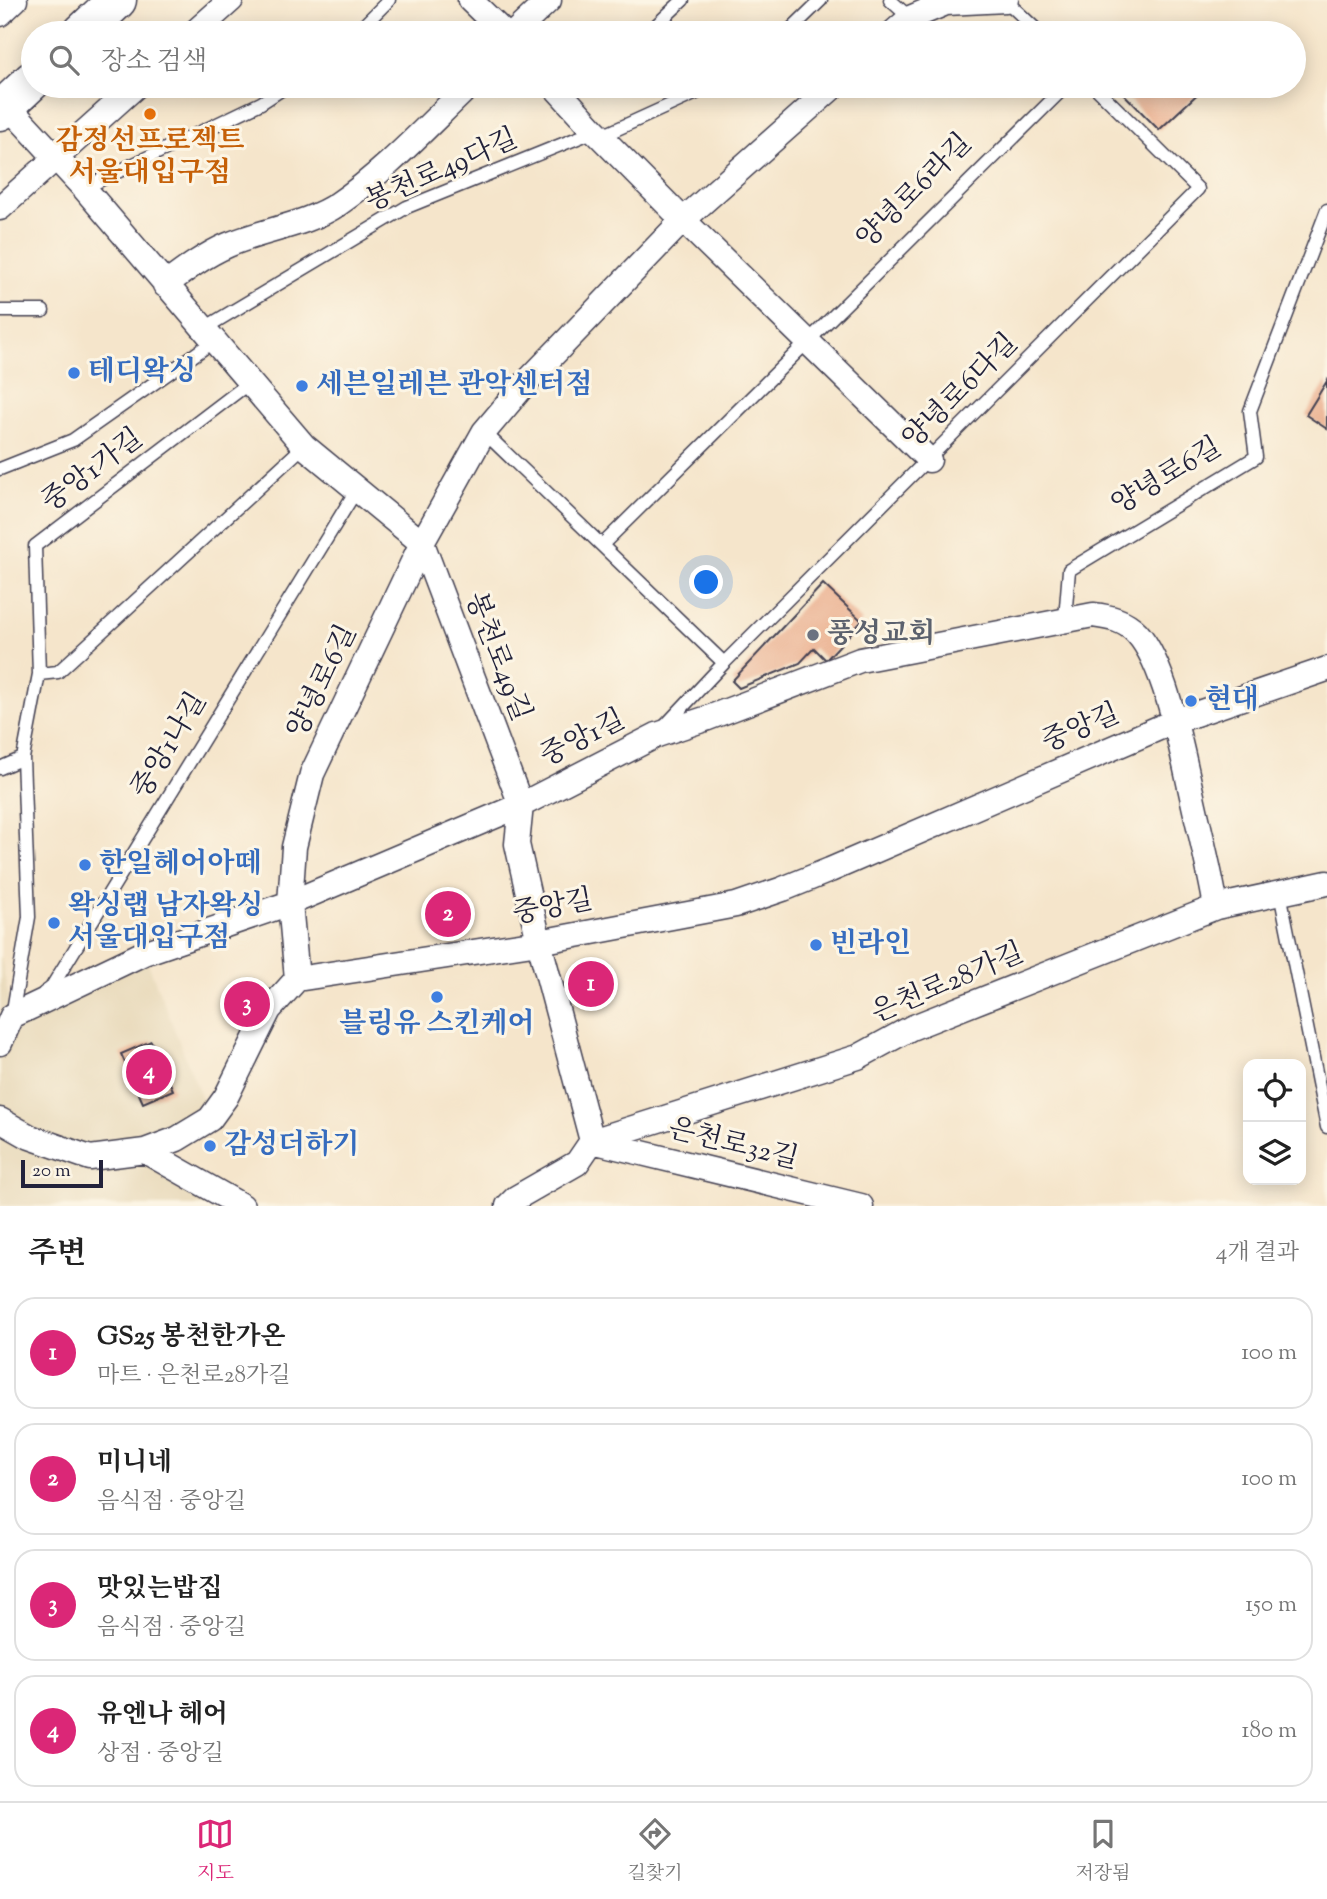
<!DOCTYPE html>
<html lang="ko">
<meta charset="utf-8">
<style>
body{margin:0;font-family:"Sorts Mill Goudy","Noto Serif KR",serif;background:#f6f6f6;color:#222}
.controls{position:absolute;right:21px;bottom:21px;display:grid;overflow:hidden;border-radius:14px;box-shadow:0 4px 18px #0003}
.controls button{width:63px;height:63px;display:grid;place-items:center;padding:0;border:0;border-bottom:2px solid #e0e0e0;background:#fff;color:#222;font:35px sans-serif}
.scale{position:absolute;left:21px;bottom:18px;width:82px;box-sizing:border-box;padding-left:7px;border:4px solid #22223b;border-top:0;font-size:19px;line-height:24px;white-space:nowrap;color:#22223b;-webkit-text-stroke:5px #fcf5e5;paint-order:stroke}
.you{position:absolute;left:707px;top:583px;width:24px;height:24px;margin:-18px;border:5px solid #fff;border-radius:50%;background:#1a73e8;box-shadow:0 0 0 10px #1a73e833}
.badge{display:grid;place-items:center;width:46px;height:46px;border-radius:50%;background:#db2777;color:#fff;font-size:23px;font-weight:700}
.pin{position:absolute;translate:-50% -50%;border:4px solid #fff;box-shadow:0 2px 7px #0006}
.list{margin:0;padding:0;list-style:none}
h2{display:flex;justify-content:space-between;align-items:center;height:91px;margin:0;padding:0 28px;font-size:30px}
h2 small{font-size:23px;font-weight:400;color:#767676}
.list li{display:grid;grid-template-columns:46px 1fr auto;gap:21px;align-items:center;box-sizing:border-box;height:112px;margin:0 14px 14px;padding:0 14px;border:2px solid #e0e0e0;border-radius:21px}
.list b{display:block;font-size:26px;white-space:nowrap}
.list p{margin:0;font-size:23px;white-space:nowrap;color:#767676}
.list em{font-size:23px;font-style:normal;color:#767676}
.icon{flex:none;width:38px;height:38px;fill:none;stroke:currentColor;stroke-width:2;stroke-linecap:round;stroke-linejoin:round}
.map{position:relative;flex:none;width:1327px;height:1206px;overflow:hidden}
.search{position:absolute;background:#fff;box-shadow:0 4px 18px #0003;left:21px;right:21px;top:21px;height:77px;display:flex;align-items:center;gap:18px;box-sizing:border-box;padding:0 24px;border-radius:38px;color:#767676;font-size:26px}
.sheet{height:595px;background:#fff}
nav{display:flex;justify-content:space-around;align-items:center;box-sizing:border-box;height:98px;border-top:2px solid #e0e0e0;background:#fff;font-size:19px;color:#767676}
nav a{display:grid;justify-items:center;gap:4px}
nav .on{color:#db2777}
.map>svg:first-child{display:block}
.built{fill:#e8d9ba}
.building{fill:#eaae8d}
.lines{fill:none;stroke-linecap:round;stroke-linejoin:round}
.service-casing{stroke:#423f51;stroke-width:15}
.minor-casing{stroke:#423f51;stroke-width:27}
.primary-casing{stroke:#423f51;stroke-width:41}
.service{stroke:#fff;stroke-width:12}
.minor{stroke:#fff;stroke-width:24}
.primary{stroke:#fff;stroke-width:38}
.food-dot{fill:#e8710a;stroke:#fcf5e5;stroke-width:2.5}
.shop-dot{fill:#3f7fe0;stroke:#fcf5e5;stroke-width:2.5}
.worship-dot{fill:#6b7280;stroke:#fcf5e5;stroke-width:2.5}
.labels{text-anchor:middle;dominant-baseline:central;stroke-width:6;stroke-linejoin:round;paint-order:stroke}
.food-label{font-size:28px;font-weight:bold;fill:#c56008;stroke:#fcf5e5}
.street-label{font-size:28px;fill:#22223b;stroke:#fcf5e5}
.shop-label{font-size:28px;font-weight:bold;fill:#366cbe;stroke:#fcf5e5;text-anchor:start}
.worship-label{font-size:28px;font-weight:bold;fill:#5b616d;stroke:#fcf5e5;text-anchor:start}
</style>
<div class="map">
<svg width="1327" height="1206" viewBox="0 0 1327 1206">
<rect width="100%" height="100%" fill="#fcf5e5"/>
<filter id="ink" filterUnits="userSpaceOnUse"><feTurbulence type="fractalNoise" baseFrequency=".0143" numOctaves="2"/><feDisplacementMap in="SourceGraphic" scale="14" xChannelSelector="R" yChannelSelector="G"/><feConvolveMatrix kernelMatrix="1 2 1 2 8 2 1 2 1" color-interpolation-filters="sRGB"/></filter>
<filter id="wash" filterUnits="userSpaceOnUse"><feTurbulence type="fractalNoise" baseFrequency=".00686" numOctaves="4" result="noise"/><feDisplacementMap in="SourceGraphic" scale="28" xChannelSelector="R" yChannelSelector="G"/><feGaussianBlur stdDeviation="1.57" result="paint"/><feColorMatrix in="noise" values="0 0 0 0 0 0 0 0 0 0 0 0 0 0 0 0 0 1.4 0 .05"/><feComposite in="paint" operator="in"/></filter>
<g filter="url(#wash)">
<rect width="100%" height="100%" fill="#f5e5cb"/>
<path class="built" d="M0 953 12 1015 144 953 210 1119 146 1150 242 1206H0Z"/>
<g id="blocks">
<path class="building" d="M1116 86H1206L1159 130Z
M1327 381V429L1306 415Z
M823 584 862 621 826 660 814 648 800 663 739 688 732 681Z
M151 1041 173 1090 143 1103 121 1054Z"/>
</g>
</g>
<g filter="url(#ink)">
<use href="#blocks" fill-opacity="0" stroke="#423f51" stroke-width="2"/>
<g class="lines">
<defs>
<path id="service" d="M890 0 910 18
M1005 0 1040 33
M356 33 389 0
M648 33 683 0
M787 33 821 0
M84 188 261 103 287 86
M0 311H43
M203 329 407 207 595 131 604 135 712 86
M484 432 724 663
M0 469 73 440 214 341
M602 545 1066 86
M1065 619 1069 570 1256 457 1250 411 1327 210
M39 674 35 546 249 383
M663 728 724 663 1198 189 1094 86
M0 768 23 758
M1280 893 1327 1127
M44 993 51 988 357 489
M12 1016 29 917 23 758 39 674 58 672 304 446"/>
<path id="minor" d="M470 0 504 33
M0 14 15 0
M194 33 231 0
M514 33 549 0
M893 33 910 18 946 3 1006 0
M554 86 595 131 683 220 929 460
M7 105 84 188 304 446 422 543 521 805 517 844 539 942 592 1141 861 1206
M0 208 136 86
M165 285C185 270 205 255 228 245 263 230 307 225 338 204 385 172 428 125 469 86
M297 979 290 903 294 847 312 774 422 543 484 432 523 386 683 220 834 86
M0 1043 12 1016 144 953 290 903 521 805 657 735 708 718 860 660 1093 615C1109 617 1125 620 1137 633 1166 665 1182 752 1192 796 1200 833 1210 870 1216 907
M0 1120 30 1137 90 1158 145 1151 177 1139 210 1119 226 1097 269 1010 297 979 539 942 736 905 783 889 830 870 1175 721 1327 669
M145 1151 242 1206
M508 1206 516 1198 577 1163 592 1141 858 1057 911 1028 1216 907 1327 883"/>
<path id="primary" d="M82 33 117 0
M0 111 33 80"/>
</defs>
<use href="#service" class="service-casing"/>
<use href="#minor" class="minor-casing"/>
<use href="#primary" class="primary-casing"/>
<use href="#service" class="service"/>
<use href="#minor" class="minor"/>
<use href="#primary" class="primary"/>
</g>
</g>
<circle class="food-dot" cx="150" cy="114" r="7"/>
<g class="shop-dot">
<circle cx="74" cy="373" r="7"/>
<circle cx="302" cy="386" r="7"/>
<circle cx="1191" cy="701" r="7"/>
<circle cx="85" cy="865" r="7"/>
<circle cx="54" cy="923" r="7"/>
<circle cx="816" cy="945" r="7"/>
<circle cx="437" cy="997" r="7"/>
<circle cx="210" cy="1146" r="7"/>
</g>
<circle class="worship-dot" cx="813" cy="635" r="7"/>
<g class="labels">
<g class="food-label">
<text x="150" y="142">감정선프로젝트<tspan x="150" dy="32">서울대입구점</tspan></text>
</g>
<g class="street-label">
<text transform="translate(442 171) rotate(-24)">봉천로49다길</text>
<text transform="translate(915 192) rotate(-45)">양녕로6라길</text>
<text transform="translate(961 392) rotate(-45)">양녕로6다길</text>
<text transform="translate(93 471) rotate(-37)">중앙1가길</text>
<text transform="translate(1167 477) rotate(-31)">양녕로6길</text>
<text transform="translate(497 657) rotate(69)">봉천로49길</text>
<text transform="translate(323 682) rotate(-64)">양녕로6길</text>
<text transform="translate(1081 729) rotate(-23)">중앙길</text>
<text transform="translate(583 739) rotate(-27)">중앙1길</text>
<text transform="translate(170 746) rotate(-59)">중앙1나길</text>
<text transform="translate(553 908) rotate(-11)">중앙길</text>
<text transform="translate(948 984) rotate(-23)">은천로28가길</text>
<text transform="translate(733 1145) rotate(14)">은천로32길</text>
</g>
<g class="shop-label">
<text x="88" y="373">테디왁싱</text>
<text x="316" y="386">세븐일레븐 관악센터점</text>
<text x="1205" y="701">현대</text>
<text x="99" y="865">한일헤어아떼</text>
<text x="68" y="907">왁싱랩 남자왁싱<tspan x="68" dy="32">서울대입구점</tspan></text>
<text x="830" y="945">빈라인</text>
<text x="437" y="1025" text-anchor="middle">블링유 스킨케어</text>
<text x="224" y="1146">감성더하기</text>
</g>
<g class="worship-label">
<text x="827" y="635">풍성교회</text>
</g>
</g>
</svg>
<div class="controls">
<button><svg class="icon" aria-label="locate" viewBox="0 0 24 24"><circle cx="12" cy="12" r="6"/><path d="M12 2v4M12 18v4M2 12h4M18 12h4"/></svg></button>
<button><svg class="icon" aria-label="layers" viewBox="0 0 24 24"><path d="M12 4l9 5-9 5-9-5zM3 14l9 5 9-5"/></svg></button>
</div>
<div class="scale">20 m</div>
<div class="you"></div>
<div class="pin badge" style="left:591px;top:984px">1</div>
<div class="pin badge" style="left:448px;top:914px">2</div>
<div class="pin badge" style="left:247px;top:1004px">3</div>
<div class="pin badge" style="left:149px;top:1072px">4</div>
<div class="search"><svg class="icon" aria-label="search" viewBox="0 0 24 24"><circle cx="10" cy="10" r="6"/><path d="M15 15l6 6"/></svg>장소 검색</div>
</div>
<section class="sheet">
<h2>주변<small>4개 결과</small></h2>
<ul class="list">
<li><span class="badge">1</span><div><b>GS25 봉천한가온</b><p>마트 · 은천로28가길</p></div><em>100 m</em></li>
<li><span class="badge">2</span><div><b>미니네</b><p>음식점 · 중앙길</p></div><em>100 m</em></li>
<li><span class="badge">3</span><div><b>맛있는밥집</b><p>음식점 · 중앙길</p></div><em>150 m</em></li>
<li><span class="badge">4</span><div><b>유엔나 헤어</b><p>상점 · 중앙길</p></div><em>180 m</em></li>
</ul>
</section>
<nav>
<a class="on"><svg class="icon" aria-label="map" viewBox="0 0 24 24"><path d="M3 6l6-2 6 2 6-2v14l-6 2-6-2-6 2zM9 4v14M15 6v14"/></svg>지도</a>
<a><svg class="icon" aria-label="directions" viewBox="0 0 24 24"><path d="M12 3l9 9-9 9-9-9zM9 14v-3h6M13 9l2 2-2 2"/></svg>길찾기</a>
<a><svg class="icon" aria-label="saved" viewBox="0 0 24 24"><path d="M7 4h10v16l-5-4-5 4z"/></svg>저장됨</a>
</nav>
